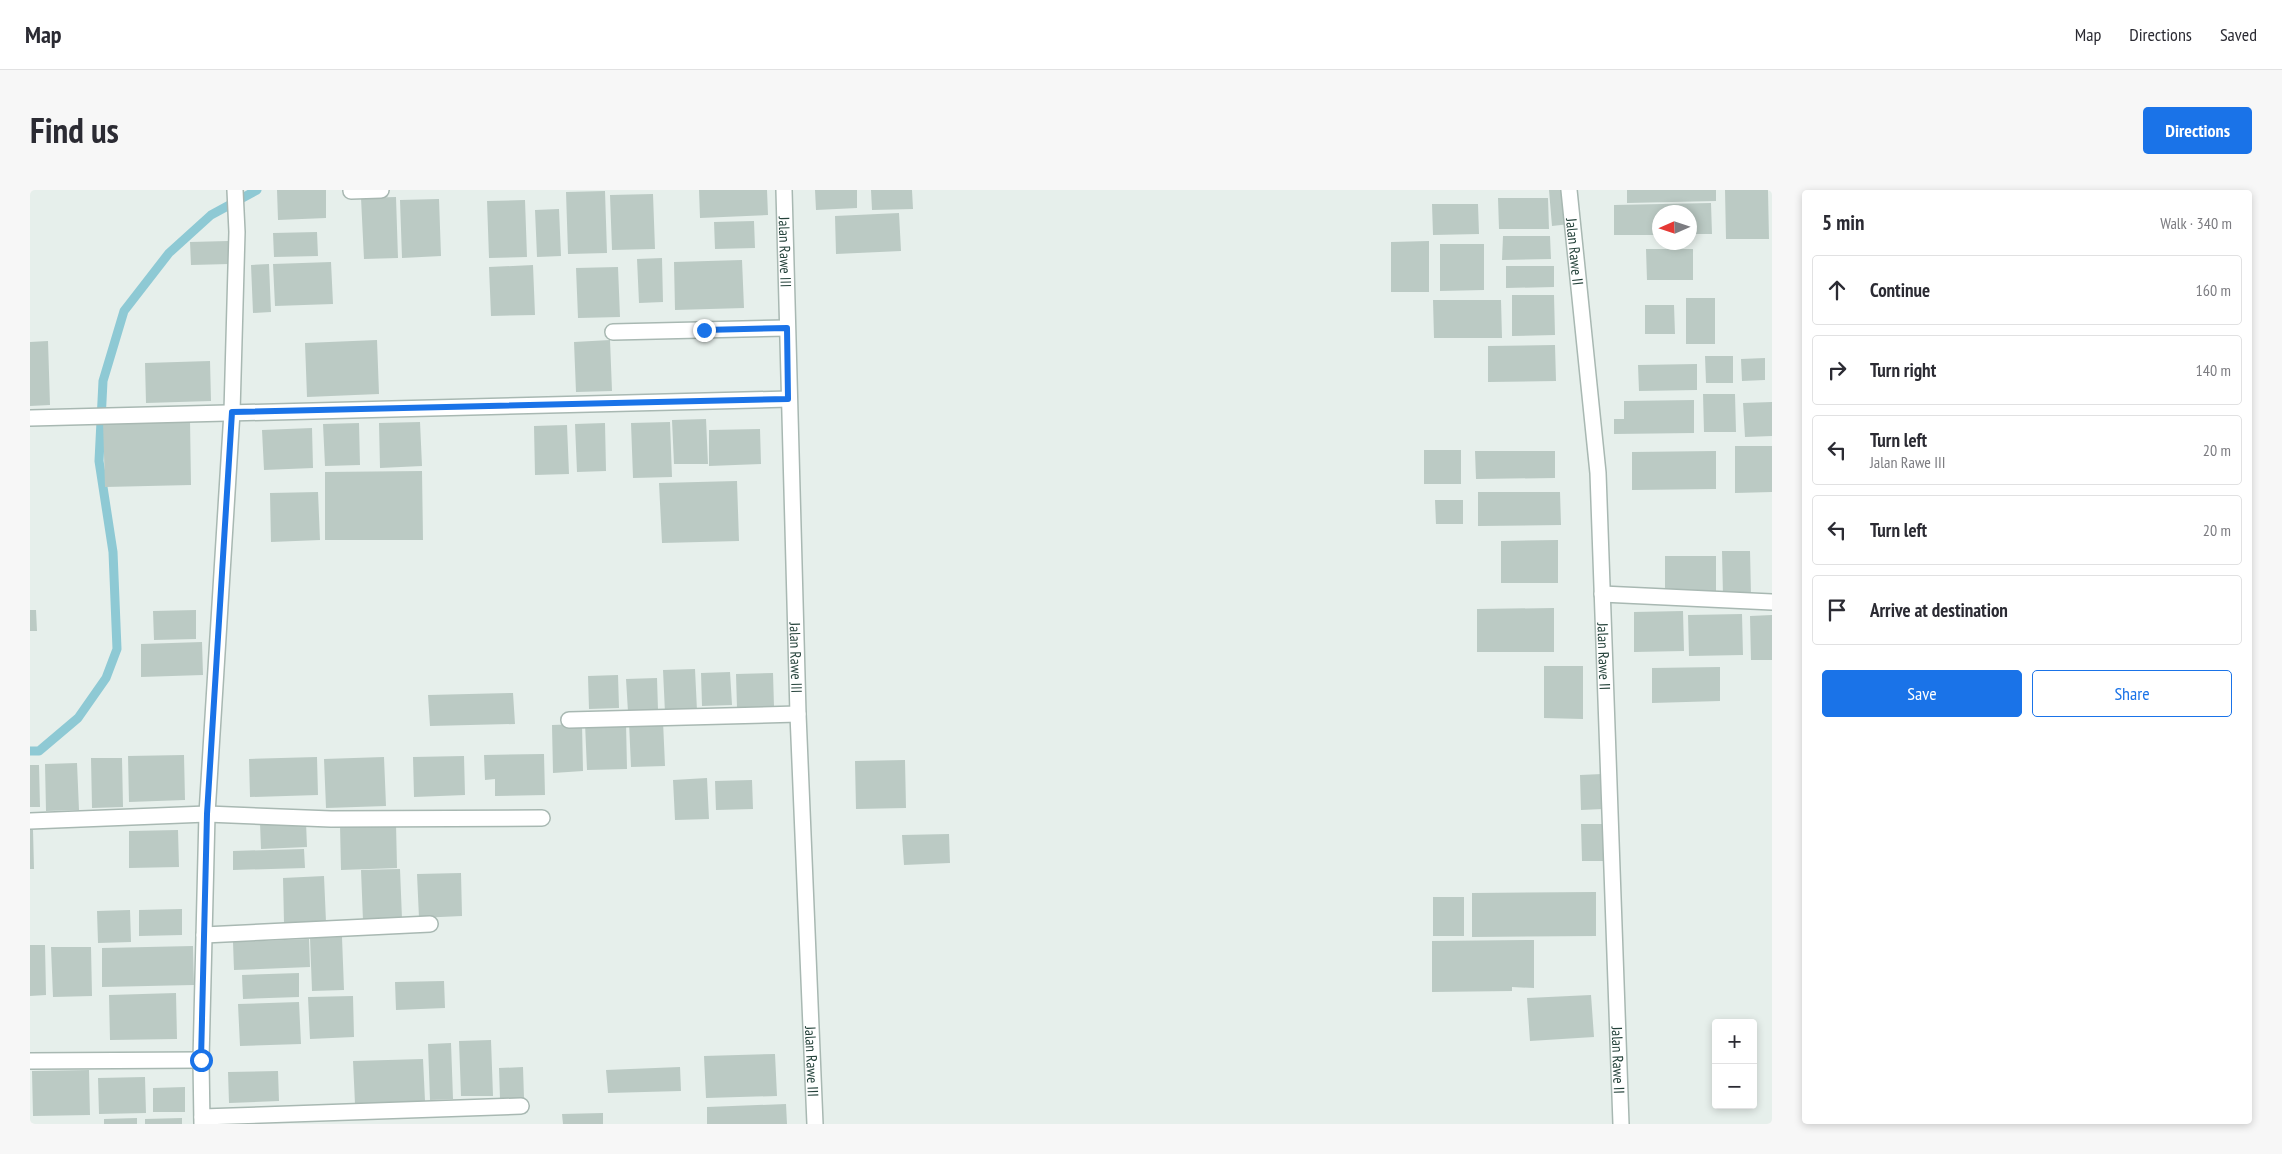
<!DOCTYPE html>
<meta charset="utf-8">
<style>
body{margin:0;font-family:"PT Sans Narrow",sans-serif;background:#f7f7f7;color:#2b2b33}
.controls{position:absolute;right:15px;bottom:15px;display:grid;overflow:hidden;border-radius:5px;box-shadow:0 2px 8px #0003}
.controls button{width:45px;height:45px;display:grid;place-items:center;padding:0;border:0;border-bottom:1px solid #e1e1e2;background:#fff;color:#2b2b33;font:25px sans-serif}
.compass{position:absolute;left:1622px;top:15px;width:45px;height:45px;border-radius:50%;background:#fff;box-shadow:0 2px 8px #0003;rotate:267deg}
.stop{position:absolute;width:15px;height:15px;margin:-11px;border:4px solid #1a73e8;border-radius:50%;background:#fff}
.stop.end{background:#1a73e8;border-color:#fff;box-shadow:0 1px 5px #0008}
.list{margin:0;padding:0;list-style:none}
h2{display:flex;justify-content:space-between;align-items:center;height:65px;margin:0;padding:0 20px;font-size:21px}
h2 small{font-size:16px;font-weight:400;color:#7c7c81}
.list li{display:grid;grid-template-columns:32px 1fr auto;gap:15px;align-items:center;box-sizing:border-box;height:70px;margin:0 10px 10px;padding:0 10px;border:1px solid #e1e1e2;border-radius:5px}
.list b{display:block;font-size:19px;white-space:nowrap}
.list p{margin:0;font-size:16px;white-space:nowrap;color:#7c7c81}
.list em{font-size:16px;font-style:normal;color:#7c7c81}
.actions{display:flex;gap:10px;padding:15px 20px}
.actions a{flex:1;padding:11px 0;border:1px solid #1a73e8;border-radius:5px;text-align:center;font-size:18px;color:#1a73e8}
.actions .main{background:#1a73e8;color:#fff}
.icon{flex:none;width:28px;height:28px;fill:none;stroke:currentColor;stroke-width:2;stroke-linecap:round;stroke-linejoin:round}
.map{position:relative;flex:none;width:1742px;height:934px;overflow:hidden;border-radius:5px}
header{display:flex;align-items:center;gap:30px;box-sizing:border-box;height:70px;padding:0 25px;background:#fff;border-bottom:1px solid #e1e1e2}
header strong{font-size:24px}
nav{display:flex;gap:28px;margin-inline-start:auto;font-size:18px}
.intro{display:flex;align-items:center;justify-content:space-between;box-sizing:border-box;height:120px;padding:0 30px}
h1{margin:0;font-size:35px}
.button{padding:12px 22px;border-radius:5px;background:#1a73e8;color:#fff;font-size:18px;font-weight:700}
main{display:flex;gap:30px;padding:0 30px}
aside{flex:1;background:#fff;border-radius:5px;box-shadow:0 2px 8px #0003}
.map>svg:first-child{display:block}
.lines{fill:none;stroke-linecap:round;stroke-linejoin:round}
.stream{stroke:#8ec9d4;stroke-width:9}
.building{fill:#bbcac4}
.minor-casing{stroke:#a8b8b2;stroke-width:18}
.minor{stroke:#fff;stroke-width:15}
.route{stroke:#1a73e8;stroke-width:6}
.labels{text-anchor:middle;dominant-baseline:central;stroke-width:5;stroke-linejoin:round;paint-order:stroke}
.street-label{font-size:15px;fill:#24423a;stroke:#f7fbf9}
</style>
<header>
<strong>Map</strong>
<nav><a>Map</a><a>Directions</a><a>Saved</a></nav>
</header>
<div class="intro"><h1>Find us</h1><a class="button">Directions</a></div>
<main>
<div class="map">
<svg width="1742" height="934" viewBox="0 0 1742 934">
<rect width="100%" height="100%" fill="#e6efeb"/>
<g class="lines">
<path class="stream" d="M0 561H9L48 528 76 488 87 459 83 362 69 271 73 191 94 121 139 63 181 25 227 0"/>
</g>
<path class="building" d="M247 0H296V28L248 30Z
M669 0H737L738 25 670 28Z
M785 0H827V18L786 20Z
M841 0H882L883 19 842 20Z
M1519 0H1537L1540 34 1522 36Z
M1597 0H1686V11L1597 13Z
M1695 0H1738L1739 49H1696Z
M575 1 577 63 538 64 536 2Z
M623 4 625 59 582 60 580 5Z
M366 7 368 68 334 69 331 8Z
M1468 8H1518L1519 39H1469Z
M409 9 411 66 372 68 370 10Z
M495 10 497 67 459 68 457 11Z
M1681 13 1682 44H1660V22H1630V45H1584V15Z
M1402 14H1448L1449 44 1403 45Z
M529 19 531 66 507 67 505 20Z
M869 23 871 61 806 64 805 26Z
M724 31 725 58 685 59 684 32Z
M287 42 288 66 244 67 243 43Z
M1473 46H1520L1521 69 1472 70Z
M198 51 199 74 161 75 160 52Z
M1399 51V102H1361V52Z
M1410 54H1454V100L1410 101Z
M1616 59H1663V90H1617Z
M632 68 633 112 609 113 607 69Z
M712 70 714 118 645 120 644 72Z
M301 72 303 114 245 116 243 74Z
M239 74 241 122 223 123 221 75Z
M503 75 505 125 461 126 459 77Z
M1476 76H1524V97L1476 98Z
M588 77 590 127 548 128 546 78Z
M1482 105H1524L1525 145 1482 146Z
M1656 108H1685V154H1656Z
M1403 110H1471L1472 148H1404Z
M1615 115H1644L1645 144H1615Z
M347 150 349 204 277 207 275 153Z
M580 150 582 201 546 202 544 152Z
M18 151 20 215 0 216V152Z
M1525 155 1526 191 1458 192V156Z
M1675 166H1703V193H1676Z
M1735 168V190L1712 191 1711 169Z
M180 171 181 211 116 213 115 173Z
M1667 174V200L1609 201 1608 175Z
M1673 204H1705L1706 242H1674Z
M1664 210V243L1584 244V229H1594V211Z
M1742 212V246L1715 247 1713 213Z
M676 229 678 274H644L642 230Z
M160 230 161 295 75 297 73 232Z
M390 232 392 276 350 278 349 233Z
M640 232 642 287 603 288 601 233Z
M329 233 330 275 295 276 293 234Z
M575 233 576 281 547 282 545 234Z
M537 235 539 284 505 285 504 236Z
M282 238 283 278 234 280 232 240Z
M730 239 731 274 679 276V240Z
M1705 256H1742V302L1705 303Z
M1394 260H1431V294H1394Z
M1445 261H1525V288L1446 289Z
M1686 261V299L1602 300V262Z
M392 281 393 350H295V282Z
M707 291 709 351 632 353 629 293Z
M288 302 290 350 241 352 240 303Z
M1448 302H1530L1531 335 1448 336Z
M1405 310H1433V334H1406Z
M1528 350V393H1471V351Z
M1692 361H1720L1721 405 1693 406Z
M1635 366H1686V402L1635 403Z
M1524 418V462H1447V419Z
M0 420H6L7 441H0Z
M166 420V449L124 450 123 421Z
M1653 421 1654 461 1604 462V422Z
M1712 424 1713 465 1659 466 1658 425Z
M1742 425V470H1721L1720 426Z
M172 452 173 485 111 487V454Z
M1514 476H1553V529L1514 528Z
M1690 477V511L1622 513V478Z
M665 479 667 521 635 523 633 480Z
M700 482 702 515 672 516 671 483Z
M743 483 744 517 707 518 706 484Z
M588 485 589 518 559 519 558 486Z
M627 488 628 520 598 522 596 489Z
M483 503 485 534 400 536 398 505Z
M633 531 635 576 601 577 599 532Z
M596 532 597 579 557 580 555 533Z
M552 534 553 581 523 583 522 535Z
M514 564 515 605 465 606V589L455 590 454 565Z
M154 565 155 610 99 612 98 566Z
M434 566 435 605 384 607 383 567Z
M287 567 288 605 220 607 219 569Z
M354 567 356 616 296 618 294 569Z
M61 568H92L93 617 62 618Z
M875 570 876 618 826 619 825 571Z
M47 573 49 620 16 621 15 574Z
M0 575H9L10 617H0Z
M1572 584 1573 619 1551 620 1550 585Z
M677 588 679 629 645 630 643 590Z
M722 590 723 619 686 620 685 591Z
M276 632 277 657 231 659 230 633Z
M366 633 367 678 311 680 310 635Z
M1551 634H1573V671H1552Z
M0 640H3L4 679H0Z
M148 640 149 677 99 678V641Z
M919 644 920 673 874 675 872 645Z
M274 659 275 678 203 680V661Z
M370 679 372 729 333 731 331 680Z
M431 683 432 726 389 728 387 684Z
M294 686 296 732 254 733 253 688Z
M1566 702V746L1442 747V703Z
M1403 707H1434V746H1403Z
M152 719V745L109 746V720Z
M100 720 101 752 68 753 67 721Z
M312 747 314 800 282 801 280 748Z
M279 749 280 777 204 780 203 752Z
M1504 750V798L1482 797V801L1402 802V751Z
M0 755H15L16 805 0 806Z
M163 756 164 795 72 797V758Z
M21 757H61L62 806 23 807Z
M269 783V807L213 809 212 785Z
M414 791 415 818 366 820 365 792Z
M146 803 147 849 80 850 79 805Z
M1561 805 1564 847 1500 851 1497 808Z
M323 806 324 847 280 849 278 807Z
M269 812 271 854 210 856 208 814Z
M461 850 463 906H431L429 851Z
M421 853 423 909 400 910 398 854Z
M745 864 747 906 676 908 674 866Z
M393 869 395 911 325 914 323 871Z
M493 877 494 908 470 909 469 878Z
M650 877 651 901 578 903 576 880Z
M59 880 60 925 3 926 2 881Z
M248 881 249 911 199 913 198 882Z
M115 887 116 923 69 924 68 888Z
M155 897V922H123V898Z
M756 914 757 934H677V917Z
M573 923V934H533L532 924Z
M107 928V934H74V929Z
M152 928V934H115V929Z"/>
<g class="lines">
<defs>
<g id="minor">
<path id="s1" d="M754 0 768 524 785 934"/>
<path id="s2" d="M1539 0 1568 283 1591 934"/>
<path d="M321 1 351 0"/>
<path d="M583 142 757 138"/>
<path d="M0 228 759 209"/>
<path d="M1572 404 1742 412"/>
<path d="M539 530 768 524"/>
<path d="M0 631 177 624 301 629 512 628"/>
<path d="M174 745 400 734"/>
<path d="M0 871 171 870"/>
<path d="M172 927 491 916"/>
<path d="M172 934 171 870 177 624 202 222 207 42 205 0"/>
</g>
</defs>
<use href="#minor" class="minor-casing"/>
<use href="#minor" class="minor"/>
</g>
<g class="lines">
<path class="route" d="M171 870 177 624 202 222 758 209 757 138 674 140"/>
</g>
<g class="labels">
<g class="street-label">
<text stroke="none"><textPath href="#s1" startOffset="62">Jalan Rawe III</textPath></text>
<text stroke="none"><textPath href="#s2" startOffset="62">Jalan Rawe II</textPath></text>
<text stroke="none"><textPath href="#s2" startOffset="468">Jalan Rawe II</textPath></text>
<text stroke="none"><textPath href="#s1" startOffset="468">Jalan Rawe III</textPath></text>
<text stroke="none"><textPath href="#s2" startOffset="872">Jalan Rawe II</textPath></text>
<text stroke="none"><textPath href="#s1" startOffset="872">Jalan Rawe III</textPath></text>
</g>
</g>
</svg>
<div class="controls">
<button>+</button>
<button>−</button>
</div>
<svg class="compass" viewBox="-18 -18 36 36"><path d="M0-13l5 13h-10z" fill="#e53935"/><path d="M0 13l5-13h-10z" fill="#7c7c81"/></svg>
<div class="stop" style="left:171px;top:870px"></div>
<div class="stop end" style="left:674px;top:140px"></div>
</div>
<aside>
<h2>5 min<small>Walk · 340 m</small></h2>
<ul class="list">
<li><svg class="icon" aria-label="ahead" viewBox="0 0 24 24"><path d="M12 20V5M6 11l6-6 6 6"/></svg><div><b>Continue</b></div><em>160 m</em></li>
<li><svg class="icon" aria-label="right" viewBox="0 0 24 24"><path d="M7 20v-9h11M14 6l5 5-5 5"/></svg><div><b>Turn right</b></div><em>140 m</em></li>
<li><svg class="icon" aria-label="left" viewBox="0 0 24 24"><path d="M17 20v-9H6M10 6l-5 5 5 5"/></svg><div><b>Turn left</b><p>Jalan Rawe III</p></div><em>20 m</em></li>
<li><svg class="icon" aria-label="left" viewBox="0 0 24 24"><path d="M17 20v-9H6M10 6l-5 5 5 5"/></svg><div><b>Turn left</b></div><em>20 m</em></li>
<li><svg class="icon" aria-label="arrive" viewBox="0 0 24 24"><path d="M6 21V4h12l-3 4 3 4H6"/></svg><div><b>Arrive at destination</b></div></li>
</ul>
<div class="actions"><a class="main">Save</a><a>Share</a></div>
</aside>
</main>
